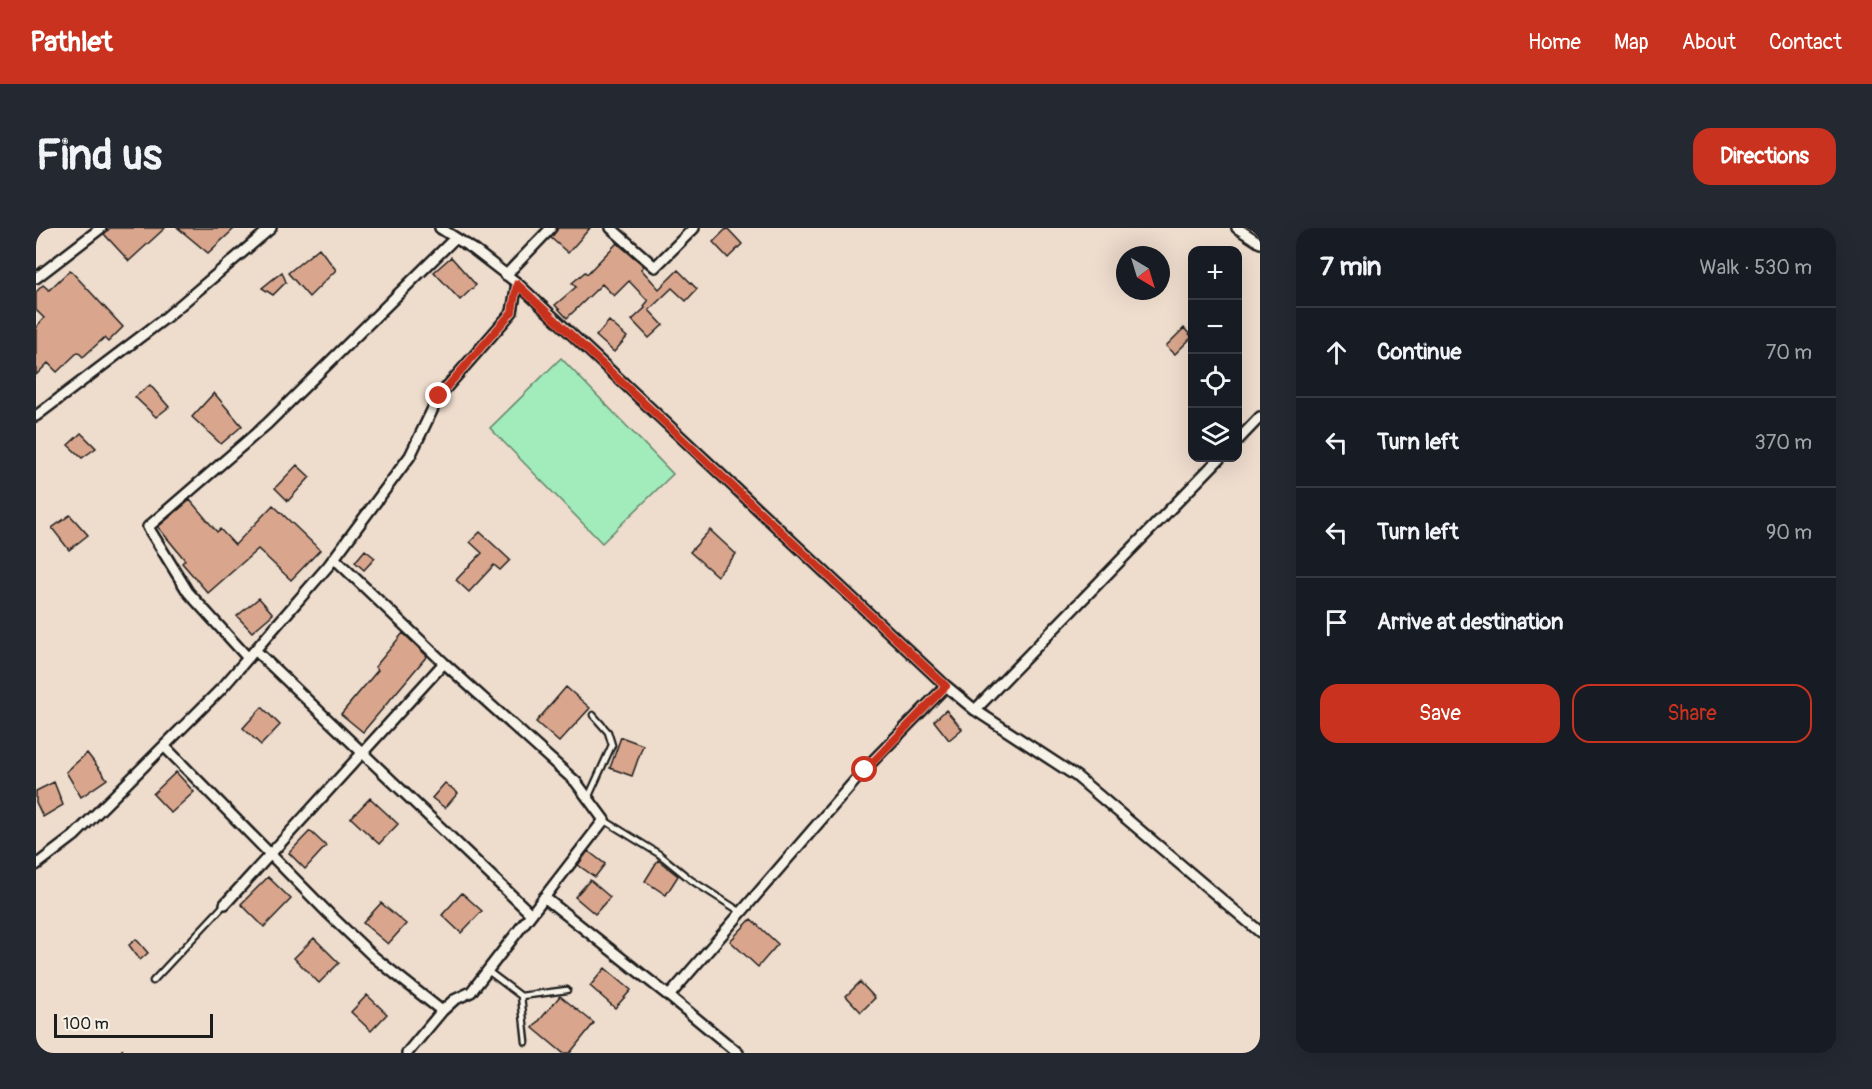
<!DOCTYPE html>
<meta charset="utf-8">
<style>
body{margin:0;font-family:Pangolin,sans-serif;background:#242831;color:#f1f3f6}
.controls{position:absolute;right:18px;top:18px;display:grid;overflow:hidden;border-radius:12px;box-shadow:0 6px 24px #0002}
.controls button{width:54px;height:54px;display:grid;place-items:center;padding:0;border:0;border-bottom:2px solid #363941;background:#171b24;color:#f1f3f6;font:30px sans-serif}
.compass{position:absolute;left:1080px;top:18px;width:54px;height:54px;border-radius:50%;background:#171b24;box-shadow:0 6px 24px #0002;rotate:142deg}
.scale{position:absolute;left:18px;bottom:15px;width:159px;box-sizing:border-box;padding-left:6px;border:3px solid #1c1c1c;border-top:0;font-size:16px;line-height:21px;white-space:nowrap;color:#1c1c1c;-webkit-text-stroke:4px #f7f3e8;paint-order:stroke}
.stop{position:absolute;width:18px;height:18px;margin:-14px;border:4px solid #c8321e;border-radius:50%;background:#fff}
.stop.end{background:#c8321e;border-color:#fff;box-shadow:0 2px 6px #0008}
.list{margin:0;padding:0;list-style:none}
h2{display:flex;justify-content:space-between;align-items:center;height:78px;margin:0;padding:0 24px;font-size:26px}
h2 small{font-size:20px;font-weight:400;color:#9ea1a6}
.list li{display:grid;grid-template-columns:39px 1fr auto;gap:18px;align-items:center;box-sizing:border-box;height:90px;padding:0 24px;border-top:2px solid #363941}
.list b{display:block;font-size:22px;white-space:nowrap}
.list em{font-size:20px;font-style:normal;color:#9ea1a6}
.actions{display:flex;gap:12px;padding:18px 24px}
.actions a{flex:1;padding:14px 0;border:2px solid #c8321e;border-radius:18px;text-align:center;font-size:21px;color:#c8321e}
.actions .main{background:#c8321e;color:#fff}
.icon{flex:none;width:33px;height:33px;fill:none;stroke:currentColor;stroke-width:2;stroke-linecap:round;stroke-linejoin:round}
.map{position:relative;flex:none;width:1224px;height:825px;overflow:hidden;border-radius:18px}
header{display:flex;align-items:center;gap:36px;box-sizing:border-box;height:84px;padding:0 30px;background:#c8321e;color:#fff}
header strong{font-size:28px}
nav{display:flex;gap:33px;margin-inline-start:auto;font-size:21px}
.intro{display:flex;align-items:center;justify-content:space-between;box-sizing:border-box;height:144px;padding:0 36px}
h1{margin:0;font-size:42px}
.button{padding:15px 27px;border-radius:18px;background:#c8321e;color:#fff;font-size:21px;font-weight:700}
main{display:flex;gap:36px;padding:0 36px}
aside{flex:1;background:#171b24;border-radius:18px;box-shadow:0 6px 24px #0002}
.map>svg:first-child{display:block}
.green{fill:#a2ebba;stroke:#5f846b;stroke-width:1.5}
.building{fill:#d9a68d;stroke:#1c1c1c;stroke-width:1.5}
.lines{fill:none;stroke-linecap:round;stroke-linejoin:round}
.service-casing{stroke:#1c1c1c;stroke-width:9}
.minor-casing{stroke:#1c1c1c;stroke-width:14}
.path{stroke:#1c1c1c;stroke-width:2;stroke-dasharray:4.5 4.5;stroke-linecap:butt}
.service{stroke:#f7f3e8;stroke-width:4.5}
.minor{stroke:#f7f3e8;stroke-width:9}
.route{stroke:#c8321e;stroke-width:8}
</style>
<header>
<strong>Pathlet</strong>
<nav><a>Home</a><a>Map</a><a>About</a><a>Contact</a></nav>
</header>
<div class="intro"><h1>Find us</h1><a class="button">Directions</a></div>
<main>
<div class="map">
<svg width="1224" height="825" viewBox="0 0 1224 825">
<rect width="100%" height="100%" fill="#eedccd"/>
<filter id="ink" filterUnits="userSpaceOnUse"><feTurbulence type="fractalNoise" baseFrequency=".0167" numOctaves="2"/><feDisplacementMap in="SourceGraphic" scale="12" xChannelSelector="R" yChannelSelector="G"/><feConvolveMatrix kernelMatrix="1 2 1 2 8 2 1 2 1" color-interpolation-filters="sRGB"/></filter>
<g filter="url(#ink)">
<path class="green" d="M525 130 637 246 566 315 454 200Z"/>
<path class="building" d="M74 0H129L93 33 68 6Z
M142 0H199L172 25Z
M522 0H554L532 25 515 10Z
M691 0 706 16 692 30 677 14Z
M581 15 608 38 605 41 623 61 642 42 661 61 650 73 636 60 613 82 627 97 613 110 596 92 609 80 608 78 612 73 593 53 578 68 566 56 531 90 519 77 540 59 536 55 549 44 551 46Z
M283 20 300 42 273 69 252 45Z
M415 29 440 57 424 72 398 44Z
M34 42 87 99 72 114 68 110 47 129 42 124 21 144 12 135 0 147V99L8 90 0 82V64L7 57 13 62Z
M246 44 250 54 237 67 226 60Z
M573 93 591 109 578 124 560 108Z
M1148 100 1156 109 1139 126 1130 118Z
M114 157 133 179 120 189 99 169Z
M178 165 206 198 185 216 156 189Z
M45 205 60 220 46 230 32 217Z
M261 237 274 249 252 273 239 260Z
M154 272 181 304 184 301 199 317 237 277 284 322 255 352 222 321 172 365 146 335 149 332 122 299Z
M34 287 52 307 33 322 16 300Z
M674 302 700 326 681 348 654 324Z
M444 304 474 332 464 342 458 337 433 364 420 352 446 325 434 314Z
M329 322 339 330 328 342 319 334Z
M223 370 237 386 216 404 201 388Z
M367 405 391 428 327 504 305 486 342 442 339 439Z
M530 459 554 480 523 514 500 494Z
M226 479 244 497 225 517 207 500Z
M910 482 926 501 913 512 898 493Z
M585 509 607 517 596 548 574 540Z
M51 525 71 551 45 569 30 544Z
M140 544 158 564 135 585 117 566Z
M18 554 27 577 7 589 0 574V563Z
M409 555 422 565 409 580 396 570Z
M334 570 362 596 343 616 315 590Z
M274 603 290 618 269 641 253 625Z
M552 623 569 636 559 649 542 637Z
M622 632 642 648 630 667 609 653Z
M232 649 255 671 228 699 205 676Z
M554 652 574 669 559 686 539 669Z
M426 665 446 683 425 705 406 687Z
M345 675 370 696 352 716 327 695Z
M715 691 742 716 722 739 694 713Z
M278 710 303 735 283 755 258 730Z
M100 711 112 725 104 732 93 717Z
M569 740 595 762 579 780 554 758Z
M824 754 839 770 825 784 810 768Z
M331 767 351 786 335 803 315 784Z
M524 768 558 795 534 825H527L497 800Z"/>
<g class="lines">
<defs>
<path id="service" d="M552 570 576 517 572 504 557 487
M568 592 623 626 655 652 705 684
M452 743 485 768 531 762
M117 753 189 676
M485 768 490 814"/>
<path id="minor" d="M404 0 437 21 481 55 910 458 939 482 1184 230
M575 0 619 39 658 0
M1201 0 1224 15
M470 47 515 0
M0 50 65 0
M0 188 128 91 235 0
M1202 212 1224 189
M298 330 408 435 540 554 568 592 435 764 418 772 406 783 371 825
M219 422 495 686
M212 430 152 364 112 299 231 196 419 10
M939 482 1040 548 1224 704
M128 518 293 686 338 729 406 783
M0 637 38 608 186 460 293 337 374 228 403 168 476 84 481 55
M508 669 633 768 829 541 910 458
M189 676 408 435
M633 768 702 825"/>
</defs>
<use href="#service" class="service-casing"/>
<use href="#minor" class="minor-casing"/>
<path class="path" d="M86 821 87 825"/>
<use href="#service" class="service"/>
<use href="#minor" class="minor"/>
</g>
</g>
<g class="lines" filter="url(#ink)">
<path class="route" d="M403 168 476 84 481 56 910 458 829 542"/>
</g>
</svg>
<div class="controls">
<button>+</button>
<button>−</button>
<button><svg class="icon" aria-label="locate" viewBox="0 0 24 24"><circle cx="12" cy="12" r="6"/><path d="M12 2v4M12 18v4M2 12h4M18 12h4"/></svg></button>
<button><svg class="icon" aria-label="layers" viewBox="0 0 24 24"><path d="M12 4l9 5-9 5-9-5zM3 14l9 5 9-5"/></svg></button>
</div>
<svg class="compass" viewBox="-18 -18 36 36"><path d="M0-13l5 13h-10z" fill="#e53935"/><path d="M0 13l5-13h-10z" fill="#9ea1a6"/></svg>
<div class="scale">100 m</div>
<div class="stop" style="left:829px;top:542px"></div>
<div class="stop end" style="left:403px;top:168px"></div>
</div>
<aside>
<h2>7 min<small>Walk · 530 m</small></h2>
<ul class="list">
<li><svg class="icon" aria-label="ahead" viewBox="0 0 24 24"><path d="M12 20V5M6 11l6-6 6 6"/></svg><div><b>Continue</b></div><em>70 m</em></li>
<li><svg class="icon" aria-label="left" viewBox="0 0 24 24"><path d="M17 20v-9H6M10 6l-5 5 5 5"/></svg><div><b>Turn left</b></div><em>370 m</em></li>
<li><svg class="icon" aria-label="left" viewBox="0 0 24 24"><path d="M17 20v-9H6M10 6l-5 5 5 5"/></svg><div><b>Turn left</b></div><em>90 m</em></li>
<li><svg class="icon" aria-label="arrive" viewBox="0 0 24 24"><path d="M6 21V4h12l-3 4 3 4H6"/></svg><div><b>Arrive at destination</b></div></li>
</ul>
<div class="actions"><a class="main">Save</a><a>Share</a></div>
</aside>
</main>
